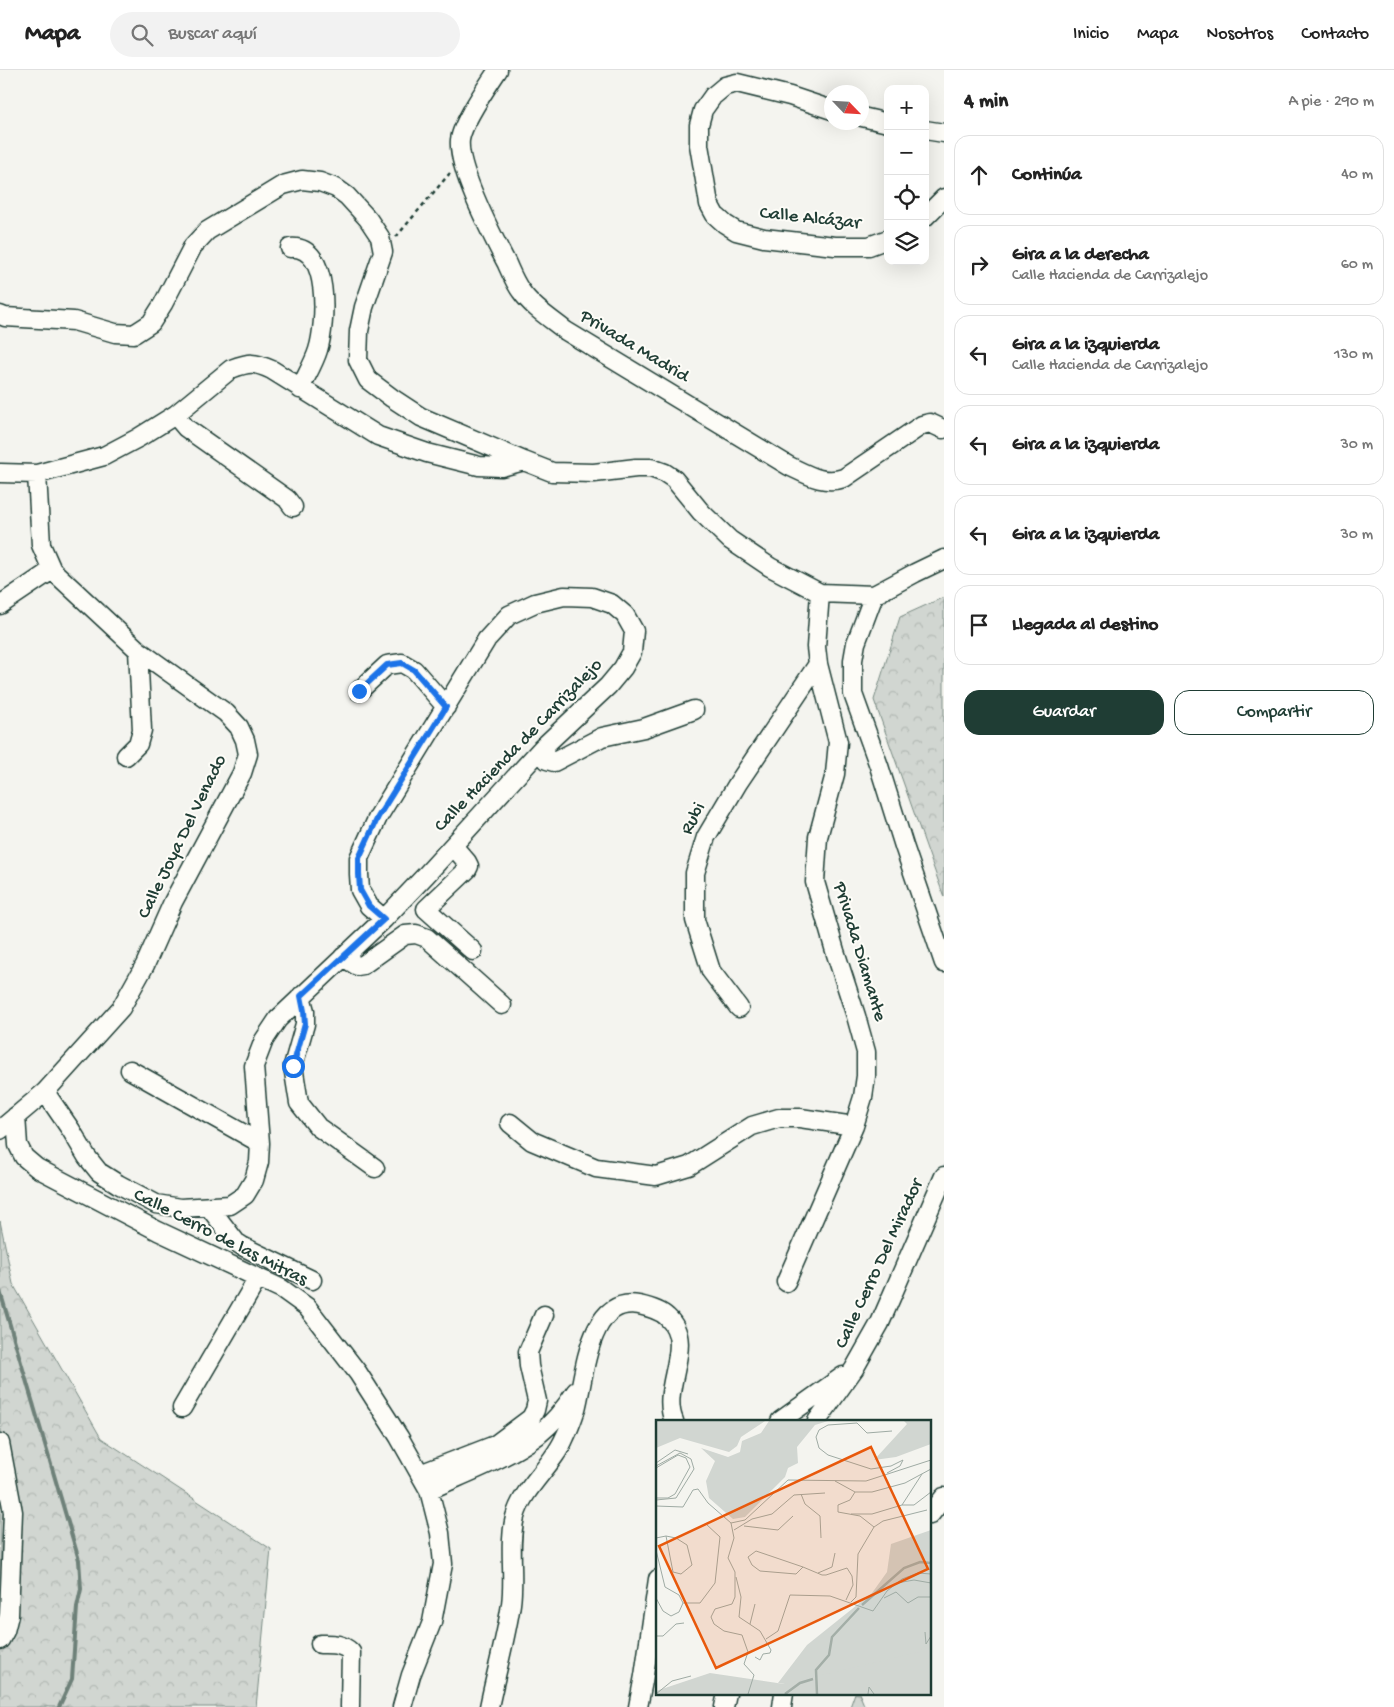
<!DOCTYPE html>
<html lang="es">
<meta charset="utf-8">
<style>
body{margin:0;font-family:"Gochi Hand",sans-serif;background:#f2f2f2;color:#222}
.controls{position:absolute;right:15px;top:15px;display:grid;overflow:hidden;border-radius:10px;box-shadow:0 5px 20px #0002}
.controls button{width:45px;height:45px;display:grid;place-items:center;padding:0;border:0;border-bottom:1px solid #e0e0e0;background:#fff;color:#222;font:25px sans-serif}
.compass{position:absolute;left:824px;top:15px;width:45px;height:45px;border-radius:50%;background:#fff;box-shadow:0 5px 20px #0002;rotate:115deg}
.stop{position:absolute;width:15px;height:15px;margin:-11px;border:4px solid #1a73e8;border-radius:50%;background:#fff}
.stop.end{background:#1a73e8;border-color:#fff;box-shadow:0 1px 5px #0008}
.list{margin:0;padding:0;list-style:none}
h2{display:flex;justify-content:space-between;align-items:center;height:65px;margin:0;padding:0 20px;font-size:21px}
h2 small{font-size:16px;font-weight:400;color:#767676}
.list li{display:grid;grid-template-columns:32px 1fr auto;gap:15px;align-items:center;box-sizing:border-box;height:80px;margin:0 10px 10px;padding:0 10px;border:1px solid #e0e0e0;border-radius:15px}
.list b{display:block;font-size:19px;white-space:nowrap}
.list p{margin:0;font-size:16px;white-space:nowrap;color:#767676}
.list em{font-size:16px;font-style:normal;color:#767676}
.actions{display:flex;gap:10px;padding:15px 20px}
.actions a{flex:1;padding:11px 0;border:1px solid #1f3d34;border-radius:15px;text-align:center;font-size:18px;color:#1f3d34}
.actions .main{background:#1f3d34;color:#fff}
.icon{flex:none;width:28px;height:28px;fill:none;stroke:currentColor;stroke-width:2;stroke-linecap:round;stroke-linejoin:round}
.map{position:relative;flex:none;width:944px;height:1637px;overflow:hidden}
header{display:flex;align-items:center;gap:30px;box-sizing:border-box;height:70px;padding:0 25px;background:#fff;border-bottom:1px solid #e0e0e0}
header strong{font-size:24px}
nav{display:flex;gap:28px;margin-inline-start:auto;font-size:18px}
.search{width:350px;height:45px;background:#f2f2f2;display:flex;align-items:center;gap:12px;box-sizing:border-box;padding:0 18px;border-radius:28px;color:#767676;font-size:19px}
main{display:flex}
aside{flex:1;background:#fff}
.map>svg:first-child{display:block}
.forest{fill:url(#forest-crowns);stroke:#788a82}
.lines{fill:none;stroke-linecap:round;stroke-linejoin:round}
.stream{stroke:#6e8179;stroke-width:4}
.minor-casing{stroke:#1f3d34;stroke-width:21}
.path{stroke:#1f3d34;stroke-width:2.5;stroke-dasharray:4 4;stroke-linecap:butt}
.minor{stroke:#fdfcf7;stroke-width:18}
.route{stroke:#1a73e8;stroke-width:6}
.labels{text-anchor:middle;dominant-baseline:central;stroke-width:4;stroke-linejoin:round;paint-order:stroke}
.street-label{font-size:19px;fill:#1f3d34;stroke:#fdfcf7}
.inset-river{fill:none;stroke:#a3aea7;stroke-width:2.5}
.inset-road{fill:none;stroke:#9faba4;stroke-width:1}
.view{fill:#e8590c;fill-opacity:0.15;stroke:#e8590c;stroke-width:2.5}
.inset-edge{fill:none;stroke:#1f3d34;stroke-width:2.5}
</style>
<header>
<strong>Mapa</strong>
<div class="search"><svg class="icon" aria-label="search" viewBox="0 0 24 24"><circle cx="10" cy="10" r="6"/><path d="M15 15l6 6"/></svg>Buscar aquí</div>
<nav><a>Inicio</a><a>Mapa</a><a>Nosotros</a><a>Contacto</a></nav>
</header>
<main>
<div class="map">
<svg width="944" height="1637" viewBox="0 0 944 1637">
<defs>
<pattern id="forest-crowns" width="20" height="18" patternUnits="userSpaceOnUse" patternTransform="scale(1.25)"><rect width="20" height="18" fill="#d1d6d1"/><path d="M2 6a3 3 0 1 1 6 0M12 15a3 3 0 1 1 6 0" fill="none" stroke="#b3b9b4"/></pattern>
</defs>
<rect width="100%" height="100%" fill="#f4f4ef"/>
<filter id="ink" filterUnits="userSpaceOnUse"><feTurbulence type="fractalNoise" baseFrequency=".02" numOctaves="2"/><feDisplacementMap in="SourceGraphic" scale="10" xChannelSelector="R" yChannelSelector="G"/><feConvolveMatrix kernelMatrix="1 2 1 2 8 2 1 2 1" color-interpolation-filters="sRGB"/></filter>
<g filter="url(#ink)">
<path class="forest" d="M944 527V827L874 630 900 547Z
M0 1151 13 1214 101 1368 271 1479 256 1637H0Z
M855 1623H859L865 1637H850Z"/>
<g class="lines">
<path class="stream" d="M0 1221 79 1490 81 1519 77 1537 72 1609 59 1637"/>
<defs>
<path id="minor" d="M498 0C488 15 462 53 460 70 457 99 493 167 507 194 511 203 515 213 521 221 532 237 551 249 566 261L789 396C808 405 824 415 844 408L922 355 930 353 943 359
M832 40 790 26 737 13 725 16 713 26 703 40 699 55V75L709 134 715 145 725 154 736 161 764 168 835 176H869L888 169
M862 47 888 53
M925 60 944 63
M925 147 944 128
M290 178C331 174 326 254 318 280 314 293 306 306 300 319
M0 245 5 247 74 251 115 263 134 264 151 253 163 234 193 176 207 161 283 115 302 110 320 112 336 118 347 126 368 149 380 167 383 182 364 237 359 261 358 290 368 310 392 328 421 347 524 391 552 402 594 403 636 398H651L665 403 674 409 701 442 730 470 770 497 820 523 874 525 915 503 944 489
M175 345 186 358 287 429 293 437
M0 403 37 404 104 386 138 368 175 345 231 299C250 292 254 292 272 300L378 366 427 383 479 396 501 397 524 391
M874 525 856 573 853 590V624L879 696 904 776 944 893
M0 535 52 500
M359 621 387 595 402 593 414 600 446 637
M542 678 547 690 554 692 602 667 644 658 694 640
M126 686 138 674 142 660 138 580
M453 776 467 792 469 796 467 800 426 839 473 881
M343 887 357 896 363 895 405 865 416 864 427 868 502 935
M301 926 305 941V954L293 996 299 1033 318 1057 375 1098
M739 938 711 901 695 850V803L706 767 738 713 818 594
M130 1000 260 1073
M45 1022 71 1060 87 1087 99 1102 118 1114 156 1134 181 1138 230 1135 245 1125 254 1110 259 1092 260 1073 254 996 264 970 278 949 384 849 426 805 542 678 608 616 623 598 632 582 634 561 625 545 612 534 592 527 564 526 535 533 509 545 487 569 378 747 359 788V804L360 820 369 836 384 849
M16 1046 18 1075 24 1087 37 1098 158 1161 282 1219 307 1237 358 1303 399 1367 429 1420 440 1463 443 1494 432 1552 411 1605 402 1637
M510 1053 532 1071 596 1098 656 1106 689 1096 752 1056 779 1048H800L854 1056
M0 1060 45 1022 121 938 145 895 173 832 242 703 248 684 245 670 239 657 226 643 138 580 52 500 41 475 37 404
M209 1137 236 1172 242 1176 312 1210
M786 1212 854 1056 863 1027 866 1006V982L856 946 835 881 815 812 818 767 835 704 838 672 818 594 816 577 820 523
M182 1338 258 1208
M780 1351 843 1306
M817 1351 854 1299 880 1253 944 1106
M0 1373 13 1442 9 1545 5 1561 0 1570
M420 1404 495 1375 531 1348 535 1340 537 1331 529 1296 528 1282 544 1245
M429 1420C466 1403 506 1389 538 1365 553 1353 566 1337 576 1321
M930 1445 944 1427
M320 1574C332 1574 342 1573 351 1582L350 1637
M489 1637C496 1603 506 1568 511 1534 515 1505 508 1476 515 1447 523 1417 553 1396 565 1367 569 1359 573 1348 576 1339 585 1306 588 1226 639 1235 648 1237 660 1240 667 1247 697 1274 659 1317 674 1351
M638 1637 644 1606 658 1509
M724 1637 727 1623
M782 1637 784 1623"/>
</defs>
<use href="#minor" class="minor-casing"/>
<path class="path" d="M396 167 450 103"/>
<use href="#minor" class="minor"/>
</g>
</g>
<g class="lines" filter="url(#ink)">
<path class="route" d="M293 996 305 954 304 941 301 926 384 849 369 836 360 820 359 804V788L378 747 446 637 414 600 402 593 387 595 359 621"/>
</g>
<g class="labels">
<g class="street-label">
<text transform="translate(810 149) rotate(6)">Calle Alcázar</text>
<text transform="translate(634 277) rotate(31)">Privada Madrid</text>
<text transform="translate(519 676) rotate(-46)">Calle Hacienda de Carrizalejo</text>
<text transform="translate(694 749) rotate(-63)">Rubi</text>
<text transform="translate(183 767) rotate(-64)">Calle Joya Del Venado</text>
<text transform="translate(859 882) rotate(73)">Privada Diamante</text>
<text transform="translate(220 1168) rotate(27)">Calle Cerro de las Mitras</text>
<text transform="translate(880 1194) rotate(-65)">Calle Cerro Del Mirador</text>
</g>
</g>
<g transform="translate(656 1350)">
<rect width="275" height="275" fill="#f4f4ef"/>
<path d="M113 1H172L159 5 141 27 142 43 132 48 129 57 89 97 77 99 53 78 50 61 59 41 45 28 72 37 84 32 86 21 105 13ZM248 1H275V24L240 37 218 40 251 4ZM275 110V274H198L122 263 151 225 216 173 231 152 235 124Z" fill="#d1d6d1"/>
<path d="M0 1H109L85 17 81 26 73 32 24 18 0 28ZM275 219V274H0V271L54 253 128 264 263 232Z" fill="#d1d6d1"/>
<path class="inset-river" d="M206 185 248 148 264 142 275 143M129 274 144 263 157 259M161 274 160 250 173 235 176 217 203 188"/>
<path class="inset-road" d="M0 43 19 30 32 34M0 46 24 33 35 39 38 49 20 78 0 80M0 48 22 35 30 38 34 47 19 74 12 78H0M231 53 244 46 247 40 235 46 215 49 172 35 163 28 160 17 163 10 172 5 201 3 211 13 236 11M179 61 199 72H216L249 63 275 49M199 72 194 80 182 85V92L204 96 218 107M145 74 149 84 164 96 165 118M246 85H258L275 72M0 86 27 87 37 70 42 69 52 83 75 103 78 118 72 138 79 152V177L76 184 59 189 55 197 58 204 68 211 86 215 92 232 88 244 98 255 92 274M195 94H216L246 85 266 54M75 103 89 100 132 60 210 61 275 40M88 106 122 110 137 96M78 110 96 99 116 94 138 75 169 73M0 118 10 116 20 118 31 125 36 145 25 154 17 152 10 116M0 130 9 167 23 175 27 183 23 192 15 196 7 191 0 178M147 147 140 154 104 151 96 145 92 137 100 131 147 147 166 155H170L191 148 196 156 197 165 190 180M162 153 176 147 179 133M80 157 85 177 83 197 104 211 115 230 114 233 107 234 104 240 99 237M241 163 258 160 275 163M228 178 240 172 252 183 262 177H275M195 182 200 177 202 134 218 107 227 101 271 90M27 183H44L59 163 64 117 50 104M94 204 99 184M269 212 270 224 275 216M0 216H7L20 204 28 203M110 219 122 211 134 175 174 176 217 191 231 171 246 159 262 153 275 154M0 274 16 261 35 256M212 274 213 267 218 274"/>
<path class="view" d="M215 27 272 149 60 248 3 126Z"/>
<rect width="275" height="275" class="inset-edge"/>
</g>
</svg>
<div class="controls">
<button>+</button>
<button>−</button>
<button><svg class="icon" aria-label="locate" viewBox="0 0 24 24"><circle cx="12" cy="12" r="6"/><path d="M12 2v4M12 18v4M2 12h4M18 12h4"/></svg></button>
<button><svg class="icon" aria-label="layers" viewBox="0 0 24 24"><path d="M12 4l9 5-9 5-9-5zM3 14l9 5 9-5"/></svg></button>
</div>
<svg class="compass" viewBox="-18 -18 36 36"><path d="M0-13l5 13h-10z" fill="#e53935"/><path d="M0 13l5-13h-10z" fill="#767676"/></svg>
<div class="stop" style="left:293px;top:996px"></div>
<div class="stop end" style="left:359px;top:621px"></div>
</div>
<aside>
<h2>4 min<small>A pie · 290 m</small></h2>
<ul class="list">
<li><svg class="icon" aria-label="ahead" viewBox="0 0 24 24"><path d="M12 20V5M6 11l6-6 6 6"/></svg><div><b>Continúa</b></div><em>40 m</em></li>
<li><svg class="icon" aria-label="right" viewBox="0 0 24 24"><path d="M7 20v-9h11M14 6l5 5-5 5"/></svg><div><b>Gira a la derecha</b><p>Calle Hacienda de Carrizalejo</p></div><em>60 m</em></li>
<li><svg class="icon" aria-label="left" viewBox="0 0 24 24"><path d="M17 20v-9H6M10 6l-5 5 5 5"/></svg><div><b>Gira a la izquierda</b><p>Calle Hacienda de Carrizalejo</p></div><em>130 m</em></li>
<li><svg class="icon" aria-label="left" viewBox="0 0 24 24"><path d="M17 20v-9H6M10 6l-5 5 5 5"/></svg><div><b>Gira a la izquierda</b></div><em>30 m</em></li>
<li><svg class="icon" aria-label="left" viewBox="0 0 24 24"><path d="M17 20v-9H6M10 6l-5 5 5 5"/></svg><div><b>Gira a la izquierda</b></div><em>30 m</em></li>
<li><svg class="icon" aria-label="arrive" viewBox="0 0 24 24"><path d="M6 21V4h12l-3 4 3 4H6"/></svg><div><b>Llegada al destino</b></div></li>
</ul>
<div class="actions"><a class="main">Guardar</a><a>Compartir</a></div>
</aside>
</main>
